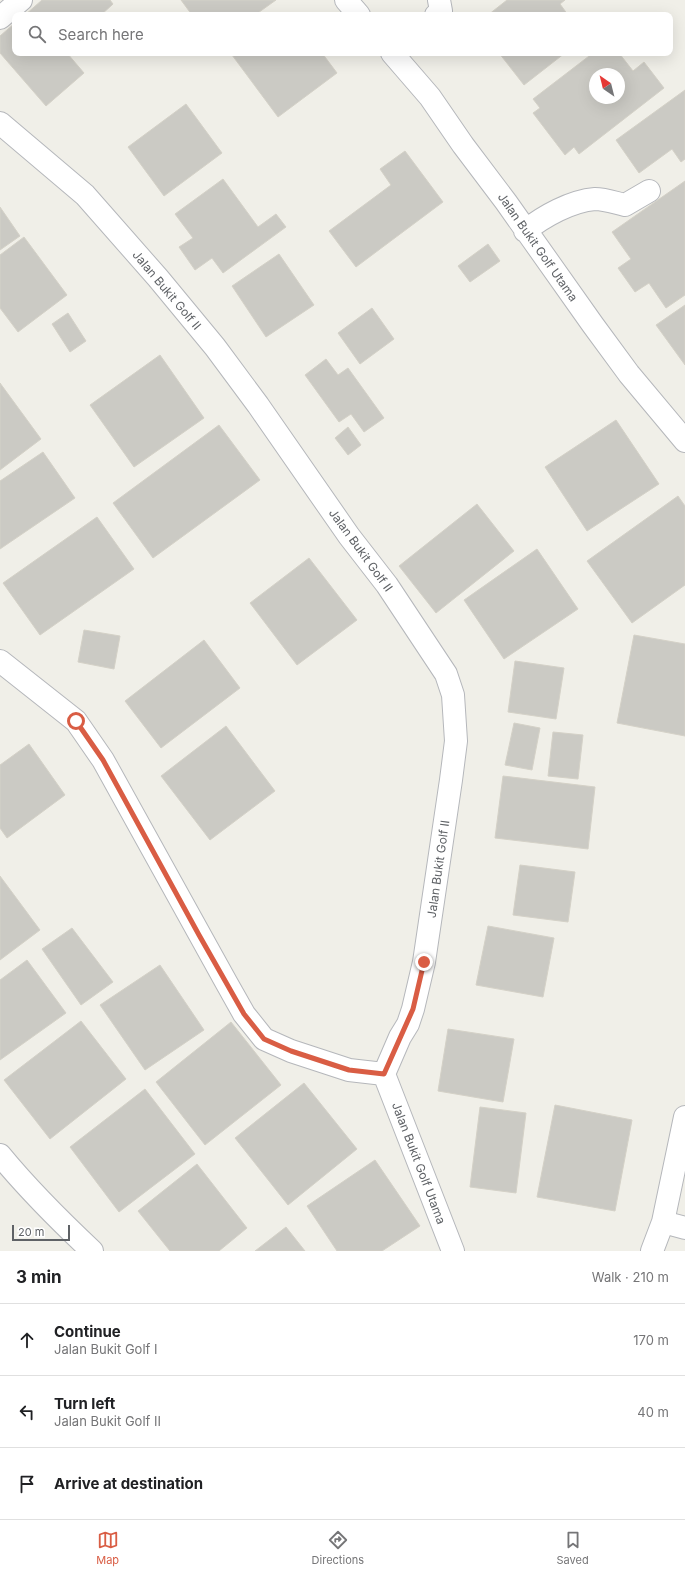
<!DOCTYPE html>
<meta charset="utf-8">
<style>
body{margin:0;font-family:Inter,sans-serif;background:#f2f2f2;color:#202124}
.compass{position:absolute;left:589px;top:68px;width:36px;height:36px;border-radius:50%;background:#fff;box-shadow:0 4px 16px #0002;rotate:325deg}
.scale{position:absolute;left:12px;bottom:10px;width:58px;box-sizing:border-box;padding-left:4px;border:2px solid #5f6266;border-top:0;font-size:11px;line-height:14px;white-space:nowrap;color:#5f6266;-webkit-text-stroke:3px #fff;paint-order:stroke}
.stop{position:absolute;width:12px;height:12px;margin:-9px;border:3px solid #d95d44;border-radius:50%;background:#fff}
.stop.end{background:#d95d44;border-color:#fff;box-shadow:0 1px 4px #0008}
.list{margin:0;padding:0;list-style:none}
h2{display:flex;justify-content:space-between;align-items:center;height:52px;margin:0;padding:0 16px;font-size:17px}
h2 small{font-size:13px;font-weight:400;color:#757577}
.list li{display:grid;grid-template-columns:26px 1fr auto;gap:12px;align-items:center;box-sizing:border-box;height:72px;padding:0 16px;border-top:1px solid #e0e0e0}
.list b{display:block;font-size:15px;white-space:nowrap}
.list p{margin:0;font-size:13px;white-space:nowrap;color:#757577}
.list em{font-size:13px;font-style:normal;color:#757577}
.icon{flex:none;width:22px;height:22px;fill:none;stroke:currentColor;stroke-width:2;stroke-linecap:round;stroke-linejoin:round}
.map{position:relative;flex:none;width:685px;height:1251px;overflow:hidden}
.search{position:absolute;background:#fff;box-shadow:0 4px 16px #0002;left:12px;right:12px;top:12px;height:44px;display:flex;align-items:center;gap:10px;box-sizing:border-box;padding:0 14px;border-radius:8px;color:#757577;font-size:15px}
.sheet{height:268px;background:#fff}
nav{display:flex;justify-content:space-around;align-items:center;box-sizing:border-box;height:56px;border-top:1px solid #e0e0e0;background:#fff;font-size:11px;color:#757577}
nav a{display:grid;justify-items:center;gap:2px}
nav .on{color:#d95d44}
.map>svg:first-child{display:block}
.building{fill:#cbcac4;stroke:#d4d1c7;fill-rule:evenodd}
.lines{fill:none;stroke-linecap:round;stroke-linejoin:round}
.minor-casing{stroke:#b5b7bb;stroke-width:24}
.minor{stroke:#fff;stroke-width:22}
.route{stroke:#d95d44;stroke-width:5}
.labels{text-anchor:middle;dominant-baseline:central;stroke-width:4;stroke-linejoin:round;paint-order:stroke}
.street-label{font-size:12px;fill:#5f6266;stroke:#fff}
</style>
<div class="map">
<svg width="685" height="1251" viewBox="0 0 685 1251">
<rect width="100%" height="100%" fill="#f0efe8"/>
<path class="building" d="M42 0H110L113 4 101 15H25Z
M181 0H276L255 15H192Z
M507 0H565L560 4 568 15H488Z
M15 23V53H67L84 73 46 106 0 53V36Z
M235 53H322L337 73 278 117 232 55Z
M499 53H565L524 85Z
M593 53H619L633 71 644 62 664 88 579 154 574 147 565 155 533 113 540 108 533 99ZM595 74H619V98H595Z
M685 90V159L681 162 672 149 639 173 616 140Z
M186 104 222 153 164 196 128 147Z
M405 151 443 202 356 267 329 231 391 185 380 169Z
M223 179 258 227 276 214 286 227 223 273 212 258 195 270 179 247 193 238 175 214Z
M685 181V295L666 308 649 283 635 292 618 268 631 259 612 232Z
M0 207 20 236 0 250Z
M24 237 67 295 18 332 0 308V255Z
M488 244 500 261 470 282 458 266Z
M279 254 314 305 266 337 232 286Z
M685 305V365L656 325Z
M372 308 394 339 360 364 338 333Z
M68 313 86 341 70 352 52 324Z
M160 355 204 418 134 467 90 405Z
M326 359 338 375 348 368 384 418 364 432 351 414 339 422 305 375Z
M0 383 41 439 0 470Z
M616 420 659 484 587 531 545 467Z
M219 425 260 480 153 558 113 503Z
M348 427 361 445 348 455 335 438Z
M43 452 75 498 0 549V481Z
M678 496 685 506V585L632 623 587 561Z
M477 504 514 551 436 613 399 566Z
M97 517 134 569 40 635 3 583Z
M537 549 578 609 504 659 464 600Z
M309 558 357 620 297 665 250 603Z
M84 630 120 636 114 669 78 662Z
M634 635 685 644V736L617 723Z
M204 640 240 688 161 748 125 701Z
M515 661 564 668 556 719 508 712Z
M514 723 540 728 532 770 505 765Z
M226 726 275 791 210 840 161 776Z
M553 732 583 735 578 779 548 776Z
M29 744 65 795 7 838 0 828V765Z
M503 776 595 787 588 849 495 838Z
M520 865 575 872 568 922 513 915Z
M0 876 40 930 0 960Z
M488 926 554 938 543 997 476 985Z
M72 928 113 982 81 1005 42 949Z
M27 960 66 1013 0 1060V980Z
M160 965 204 1030 145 1070 100 1005Z
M81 1021 126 1079 50 1139 4 1080Z
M231 1022 281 1085 205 1145 156 1082Z
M448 1029 514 1039 503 1102 438 1091Z
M304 1083 357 1149 288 1205 235 1138Z
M145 1089 195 1154 119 1212 70 1147Z
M555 1105 632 1120 615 1211 537 1197Z
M480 1107 526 1113 516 1193 470 1187Z
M375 1160 420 1226 382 1251H337L307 1206Z
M197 1164 247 1228 219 1251H170L138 1211Z
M286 1227 305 1251H255Z"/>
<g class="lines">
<defs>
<path id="minor" d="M346 0 359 15
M436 15 441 11 439 0
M0 18 21 0
M392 53 430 97 463 145 506 202 593 325 629 374 685 441
M0 123 85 195 158 278 215 347 258 405 349 536 387 585 446 674 453 695 456 741 451 780 424 962 413 1009 408 1024 400 1037 384 1074
M525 231C544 216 571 201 595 199 605 199 616 203 625 205L649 191
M0 661 76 721 103 760 226 982 244 1014 264 1039 291 1051 349 1070 384 1074
M384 1074 453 1251
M0 1155C28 1189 60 1221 92 1251
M663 1222 685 1228
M652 1251 663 1222 685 1117"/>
</defs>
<use href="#minor" class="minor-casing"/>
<use href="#minor" class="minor"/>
</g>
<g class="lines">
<path class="route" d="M76 721 103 760 199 935 244 1014 264 1039 291 1051 349 1070 384 1074 413 1009 424 962"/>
</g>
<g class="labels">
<g class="street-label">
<text transform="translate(538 247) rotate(55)">Jalan Bukit Golf Utama</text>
<text transform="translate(167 290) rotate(50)">Jalan Bukit Golf II</text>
<text transform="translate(361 550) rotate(54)">Jalan Bukit Golf II</text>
<text transform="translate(438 869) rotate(-82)">Jalan Bukit Golf II</text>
<text transform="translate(419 1163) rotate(69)">Jalan Bukit Golf Utama</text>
</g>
</g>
</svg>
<svg class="compass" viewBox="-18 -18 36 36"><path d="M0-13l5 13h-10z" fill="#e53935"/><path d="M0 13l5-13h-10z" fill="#757577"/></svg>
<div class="scale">20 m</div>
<div class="stop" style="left:76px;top:721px"></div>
<div class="stop end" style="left:424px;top:962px"></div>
<div class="search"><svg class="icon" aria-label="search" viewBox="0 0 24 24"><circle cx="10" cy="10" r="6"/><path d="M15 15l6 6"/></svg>Search here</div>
</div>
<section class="sheet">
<h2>3 min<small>Walk · 210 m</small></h2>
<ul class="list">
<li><svg class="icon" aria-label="ahead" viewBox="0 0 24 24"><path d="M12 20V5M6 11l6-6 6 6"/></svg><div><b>Continue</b><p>Jalan Bukit Golf I</p></div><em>170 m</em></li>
<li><svg class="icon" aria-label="left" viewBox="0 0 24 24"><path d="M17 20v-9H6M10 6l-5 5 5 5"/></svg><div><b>Turn left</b><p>Jalan Bukit Golf II</p></div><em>40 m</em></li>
<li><svg class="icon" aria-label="arrive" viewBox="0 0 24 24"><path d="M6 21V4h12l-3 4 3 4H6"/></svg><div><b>Arrive at destination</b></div></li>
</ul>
</section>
<nav>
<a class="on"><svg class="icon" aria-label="map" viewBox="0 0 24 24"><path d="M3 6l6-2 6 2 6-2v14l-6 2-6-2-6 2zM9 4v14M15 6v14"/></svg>Map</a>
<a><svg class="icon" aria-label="directions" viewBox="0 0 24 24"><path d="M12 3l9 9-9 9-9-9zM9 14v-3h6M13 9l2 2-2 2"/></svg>Directions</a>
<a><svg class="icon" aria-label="saved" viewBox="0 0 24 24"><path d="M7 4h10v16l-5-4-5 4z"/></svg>Saved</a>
</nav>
